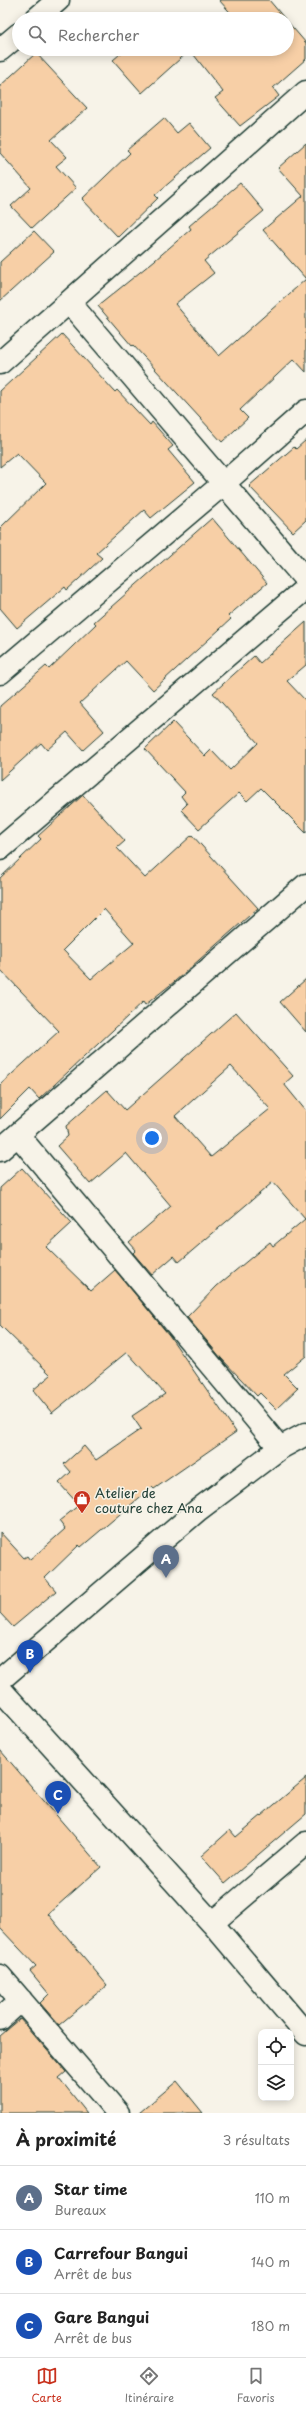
<!DOCTYPE html>
<html lang="fr">
<meta charset="utf-8">
<style>
body{margin:0;font-family:"Playpen Sans",sans-serif;background:#f6f6f6;color:#222}
.controls{position:absolute;right:12px;bottom:12px;display:grid;overflow:hidden;border-radius:8px;box-shadow:0 2px 10px #0003}
.controls button{width:36px;height:36px;display:grid;place-items:center;padding:0;border:0;border-bottom:1px solid #e0e0e0;background:#fff;color:#222;font:20px sans-serif}
.you{position:absolute;left:152px;top:1138px;width:14px;height:14px;margin:-10px;border:3px solid #fff;border-radius:50%;background:#1a73e8;box-shadow:0 0 0 6px #1a73e833}
.badge{display:grid;place-items:center;width:26px;height:26px;border-radius:50%;background:#c8321e;color:#fff;font-size:13px;font-weight:700}
.pin{position:absolute;translate:-50% -33px;filter:drop-shadow(0 1px 2px #0008)}
.pin::after{content:'';position:absolute;top:21px;width:14px;height:12px;background:inherit;clip-path:polygon(0 0,100% 0,50% 100%)}
.list{margin:0;padding:0;list-style:none}
h2{display:flex;justify-content:space-between;align-items:center;height:52px;margin:0;padding:0 16px;font-size:17px}
h2 small{font-size:13px;font-weight:400;color:#767676}
.list li{display:grid;grid-template-columns:26px 1fr auto;gap:12px;align-items:center;box-sizing:border-box;height:64px;padding:0 16px;border-top:1px solid #e0e0e0}
.list b{display:block;font-size:15px;white-space:nowrap}
.list p{margin:0;font-size:13px;white-space:nowrap;color:#767676}
.list em{font-size:13px;font-style:normal;color:#767676}
.icon{flex:none;width:22px;height:22px;fill:none;stroke:currentColor;stroke-width:2;stroke-linecap:round;stroke-linejoin:round}
.map{position:relative;flex:none;width:306px;height:2113px;overflow:hidden}
.search{position:absolute;background:#fff;box-shadow:0 2px 10px #0003;left:12px;right:12px;top:12px;height:44px;display:flex;align-items:center;gap:10px;box-sizing:border-box;padding:0 14px;border-radius:22px;color:#767676;font-size:15px}
.sheet{height:244px;background:#fff}
nav{display:flex;justify-content:space-around;align-items:center;box-sizing:border-box;height:56px;border-top:1px solid #e0e0e0;background:#fff;font-size:11px;color:#767676}
nav a{display:grid;justify-items:center;gap:2px}
nav .on{color:#c8321e}
.map>svg:first-child{display:block}
.building{fill:#f7cfa6;stroke:#1f3d34;fill-rule:evenodd}
.lines{fill:none;stroke-linecap:round;stroke-linejoin:round}
.minor-casing{stroke:#1f3d34;stroke-width:25}
.major-casing{stroke:#1f3d34;stroke-width:25}
.minor{stroke:#f7f3e8;stroke-width:22}
.major{stroke:#f7f3e8;stroke-width:22}
.labels{text-anchor:middle;dominant-baseline:central;stroke-width:3;stroke-linejoin:round;paint-order:stroke}
.poi-label{font-size:13px;fill:#1f3d34;stroke:#f7f3e8;text-anchor:start}
</style>
<div class="map">
<svg width="306" height="2113" viewBox="0 0 306 2113">
<rect width="100%" height="100%" fill="#f7f3e8"/>
<filter id="ink" filterUnits="userSpaceOnUse"><feTurbulence type="fractalNoise" baseFrequency=".025" numOctaves="2"/><feDisplacementMap in="SourceGraphic" scale="8" xChannelSelector="R" yChannelSelector="G"/><feConvolveMatrix kernelMatrix="1 2 1 2 8 2 1 2 1" color-interpolation-filters="sRGB"/></filter>
<g filter="url(#ink)">
<path class="building" d="M219 0H269L285 19H236Z
M287 21 306 43V59L273 88 279 96 240 126 215 98 223 92 190 50 142 93 113 60 126 49H287Z
M36 53 87 108 51 140 67 157 56 166 76 188 32 228 11 206 31 188 0 153V86Z
M164 118 177 133 189 123 210 148 155 195 158 198 118 237 82 199 130 153 127 150Z
M306 143V372L294 359 240 410 248 418 222 442 133 345 132 346 98 306 155 260 191 229 189 226 240 183 264 211 204 261 214 273 175 304 219 356 306 279 263 230 303 196 278 168Z
M34 231 54 252 0 301V262Z
M62 334 115 392 117 390 150 425 152 422 173 446 168 450 195 482 151 518 144 510 96 553 102 558 67 590 65 587 17 628 0 608V528L46 483 17 453 0 467V391Z
M306 440V520L293 532 249 486 294 447 296 449Z
M212 518 267 583 228 616 231 619 153 690 126 661 80 703 104 731 83 750 67 732 47 750 41 743 0 780V706L46 666 49 669 96 624 94 622Z
M306 622V665L287 681 306 701V833L261 788 247 801 239 793 199 829 181 810 187 804 181 796 185 792 145 749 173 722 205 756 211 750 230 770 258 743 213 693 254 656 260 663Z
M83 795 125 841 117 848 145 878 192 835 258 908 174 982 145 1005 143 1002 39 1099 30 1089 0 1119V1085L59 1031 0 969V878L41 839 38 836ZM104 909 134 943 91 979 63 950Z
M306 979V1032L280 1002Z
M236 1012 293 1076 284 1084 306 1111V1356L284 1374 298 1388 276 1409 260 1393 257 1396 221 1358 187 1317 217 1286 270 1242 273 1246 305 1219 273 1182 179 1262 174 1256 152 1275 133 1253 136 1250 129 1242 171 1206 126 1153 90 1184 57 1146 68 1136 66 1126 107 1090 125 1110ZM231 1066 270 1109 211 1157 175 1116Z
M22 1168 72 1223 46 1247 91 1291 115 1270 169 1335 236 1432 154 1489 152 1487 81 1547 79 1545 45 1578 56 1591 13 1627 0 1613V1532L24 1558 27 1556 30 1560 65 1529 59 1521 79 1505 59 1483 71 1472 64 1464 84 1446 96 1460 141 1429 132 1416 165 1394 127 1352 52 1413 33 1390 51 1375 0 1325V1188Z
M0 1750 101 1867 48 1914 107 1985 59 2025 40 2003 49 1994 30 1971 36 1966 0 1928Z
M306 1778V1814L225 1883 201 1856 230 1830 236 1837Z
M20 2019 66 2072 59 2078 87 2113H0V2036Z
M177 2081 203 2113H139Z"/>
<g class="lines">
<defs>
<path id="minor" d="M36 19 58 0
M0 50 19 34
M69 302 306 580
M0 363 306 92
M0 673 223 484 306 411
M0 849 306 588
M18 1135 280 1448
M0 1150 306 885
M0 1689 212 1923 306 2034
M212 1923 306 1843
M0 1976 118 2113
M0 2019 21 2000"/>
<path id="major" d="M0 1680 198 1510 280 1448 306 1434"/>
</defs>
<use href="#minor" class="minor-casing"/>
<use href="#major" class="major-casing"/>
<use href="#minor" class="minor"/>
<use href="#major" class="major"/>
</g>
</g>
<defs>
<symbol id="shop-pin" viewBox="-11 -11 22 30"><path d="M0 17L-7.5 6A9.5 9.5 0 1 1 7.5 6Z" fill="#c8321e" stroke="#f7f3e8"/><path d="M-5-2.5h2.3a2.7 3.5 0 0 1 5.4 0H5L5.5 6h-11ZM-1.5-2.5h3a1.5 2.3 0 0 0-3 0Z" fill="#fff"/></symbol>
</defs>
<g fill-rule="evenodd">
<use href="#shop-pin" x="72" y="1489" width="20" height="27"/>
</g>
<g class="labels">
<g class="poi-label">
<text x="95" y="1492">Atelier de<tspan x="95" dy="15">couture chez Ana</tspan></text>
</g>
</g>
</svg>
<div class="controls">
<button><svg class="icon" aria-label="locate" viewBox="0 0 24 24"><circle cx="12" cy="12" r="6"/><path d="M12 2v4M12 18v4M2 12h4M18 12h4"/></svg></button>
<button><svg class="icon" aria-label="layers" viewBox="0 0 24 24"><path d="M12 4l9 5-9 5-9-5zM3 14l9 5 9-5"/></svg></button>
</div>
<div class="you"></div>
<div class="pin badge" style="left:166px;top:1578px;background:#5c6f8a">A</div>
<div class="pin badge" style="left:30px;top:1673px;background:#1a4fb4">B</div>
<div class="pin badge" style="left:58px;top:1814px;background:#1a4fb4">C</div>
<div class="search"><svg class="icon" aria-label="search" viewBox="0 0 24 24"><circle cx="10" cy="10" r="6"/><path d="M15 15l6 6"/></svg>Rechercher</div>
</div>
<section class="sheet">
<h2>À proximité<small>3 résultats</small></h2>
<ul class="list">
<li><span class="badge" style="background:#5c6f8a">A</span><div><b>Star time</b><p>Bureaux</p></div><em>110 m</em></li>
<li><span class="badge" style="background:#1a4fb4">B</span><div><b>Carrefour Bangui</b><p>Arrêt de bus</p></div><em>140 m</em></li>
<li><span class="badge" style="background:#1a4fb4">C</span><div><b>Gare Bangui</b><p>Arrêt de bus</p></div><em>180 m</em></li>
</ul>
</section>
<nav>
<a class="on"><svg class="icon" aria-label="map" viewBox="0 0 24 24"><path d="M3 6l6-2 6 2 6-2v14l-6 2-6-2-6 2zM9 4v14M15 6v14"/></svg>Carte</a>
<a><svg class="icon" aria-label="directions" viewBox="0 0 24 24"><path d="M12 3l9 9-9 9-9-9zM9 14v-3h6M13 9l2 2-2 2"/></svg>Itinéraire</a>
<a><svg class="icon" aria-label="saved" viewBox="0 0 24 24"><path d="M7 4h10v16l-5-4-5 4z"/></svg>Favoris</a>
</nav>
